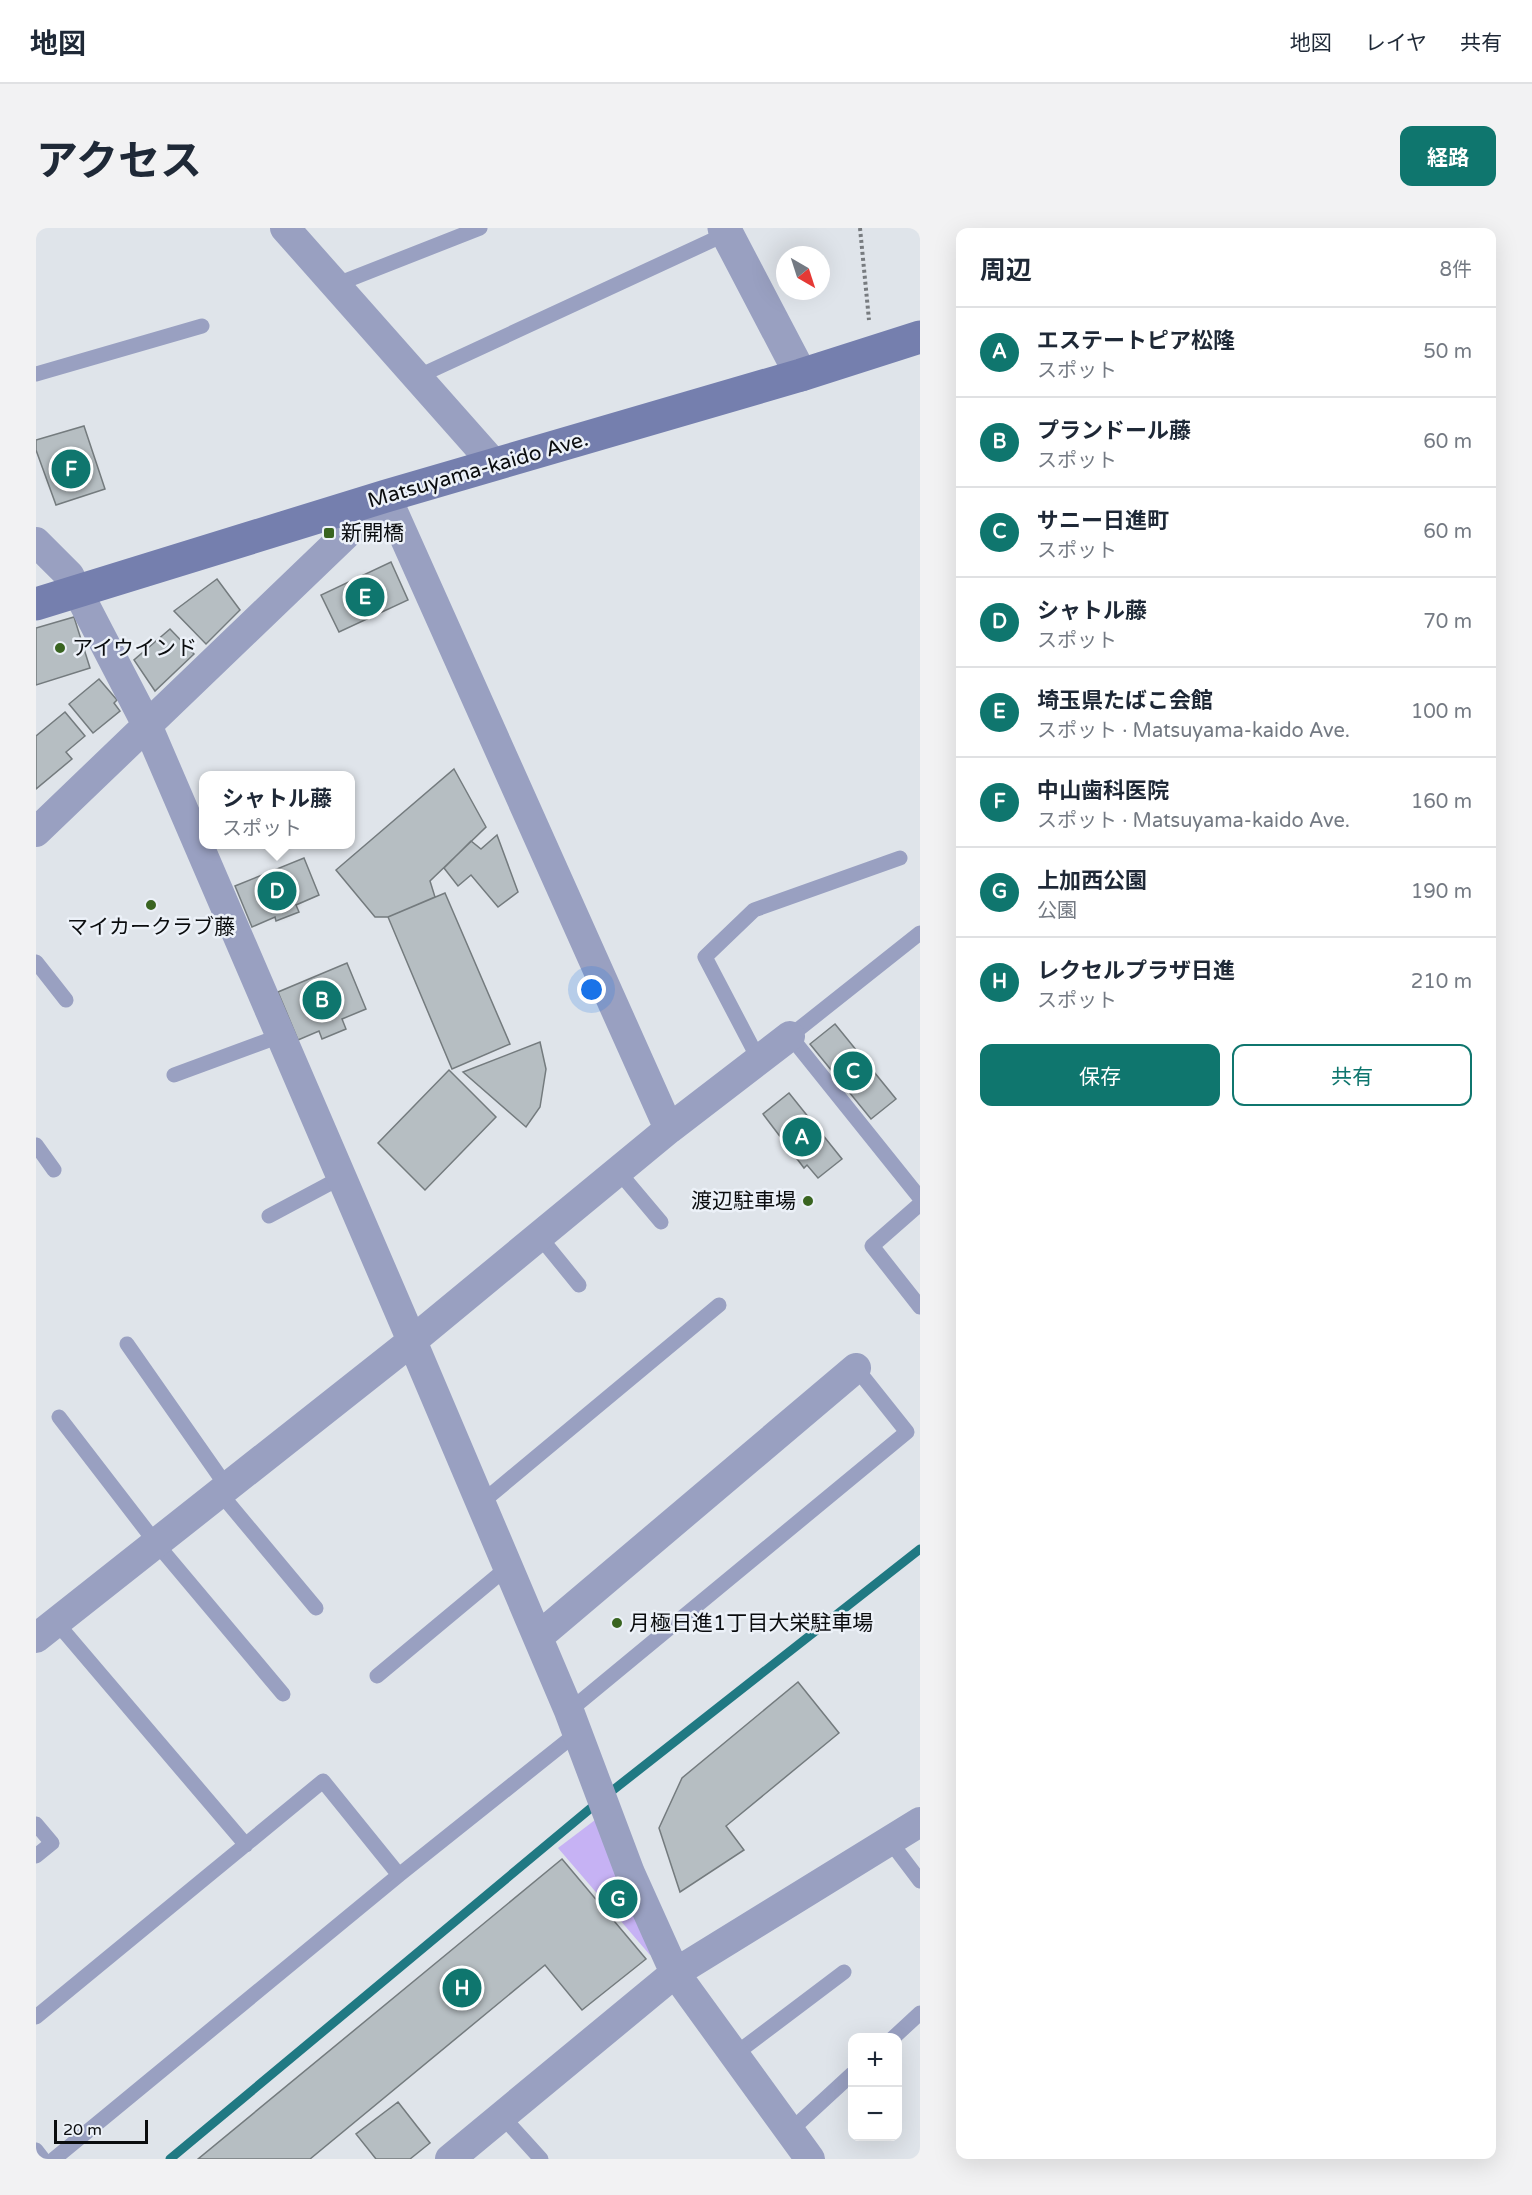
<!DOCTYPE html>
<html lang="ja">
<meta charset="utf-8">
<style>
body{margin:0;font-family:"Varela Round","Noto Sans JP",sans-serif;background:#f2f2f3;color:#1f2937}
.controls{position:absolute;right:18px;bottom:18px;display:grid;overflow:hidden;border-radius:12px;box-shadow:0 6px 24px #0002}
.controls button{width:54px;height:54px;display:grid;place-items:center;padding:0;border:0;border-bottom:2px solid #e0e1e3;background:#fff;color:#1f2937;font:30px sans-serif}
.compass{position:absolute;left:740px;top:18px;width:54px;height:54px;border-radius:50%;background:#fff;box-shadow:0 6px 24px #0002;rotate:141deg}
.scale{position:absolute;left:18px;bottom:15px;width:94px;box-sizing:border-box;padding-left:6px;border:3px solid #0a0c0e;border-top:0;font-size:16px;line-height:21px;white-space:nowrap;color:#0a0c0e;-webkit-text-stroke:4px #ecf1f8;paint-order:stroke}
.you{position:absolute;left:556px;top:762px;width:21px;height:21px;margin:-15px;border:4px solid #fff;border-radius:50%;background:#1a73e8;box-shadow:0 0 0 9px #1a73e833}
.badge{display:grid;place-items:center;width:39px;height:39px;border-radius:50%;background:#0f766e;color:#fff;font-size:20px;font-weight:700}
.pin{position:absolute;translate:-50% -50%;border:3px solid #fff;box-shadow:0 2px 6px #0006}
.popup{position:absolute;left:163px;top:543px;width:156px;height:78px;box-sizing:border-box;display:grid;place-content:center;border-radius:12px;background:#fff;filter:drop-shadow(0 2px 4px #0005);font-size:20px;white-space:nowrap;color:#747a83}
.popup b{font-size:22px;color:#1f2937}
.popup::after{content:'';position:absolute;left:50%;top:100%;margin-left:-12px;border:12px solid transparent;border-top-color:#fff}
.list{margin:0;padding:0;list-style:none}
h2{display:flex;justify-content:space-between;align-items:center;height:78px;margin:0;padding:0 24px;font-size:26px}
h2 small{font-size:20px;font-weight:400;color:#747a83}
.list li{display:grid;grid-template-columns:39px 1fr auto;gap:18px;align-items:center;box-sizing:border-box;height:90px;padding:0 24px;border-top:2px solid #e0e1e3}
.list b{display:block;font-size:22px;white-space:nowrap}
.list p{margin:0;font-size:20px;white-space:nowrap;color:#747a83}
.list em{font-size:20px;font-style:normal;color:#747a83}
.actions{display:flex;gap:12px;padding:18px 24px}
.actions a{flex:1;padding:14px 0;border:2px solid #0f766e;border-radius:12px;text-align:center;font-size:21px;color:#0f766e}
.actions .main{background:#0f766e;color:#fff}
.map{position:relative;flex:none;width:884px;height:1931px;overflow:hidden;border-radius:12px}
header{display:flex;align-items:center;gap:36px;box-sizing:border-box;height:84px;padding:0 30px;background:#fff;border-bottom:2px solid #e0e1e3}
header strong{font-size:28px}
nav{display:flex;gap:33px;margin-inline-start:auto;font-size:21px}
.intro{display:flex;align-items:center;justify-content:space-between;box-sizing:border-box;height:144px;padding:0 36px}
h1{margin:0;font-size:42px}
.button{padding:15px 27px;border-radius:12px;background:#0f766e;color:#fff;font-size:21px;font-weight:700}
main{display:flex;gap:36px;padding:0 36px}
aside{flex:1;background:#fff;border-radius:12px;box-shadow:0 6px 24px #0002}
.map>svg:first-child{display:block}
.green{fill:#c6b2f4}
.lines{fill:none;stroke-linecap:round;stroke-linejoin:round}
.stream{stroke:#207983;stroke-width:9}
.building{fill:#b6bec2;stroke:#747b7e;stroke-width:1.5}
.path{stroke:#777b7f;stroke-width:4;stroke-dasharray:3 3;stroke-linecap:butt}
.service{stroke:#99a0c1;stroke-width:15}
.minor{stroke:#99a0c1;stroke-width:30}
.tertiary{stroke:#99a0c1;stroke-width:33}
.secondary{stroke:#757fae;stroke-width:33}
.poi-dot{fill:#396420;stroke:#ecf1f8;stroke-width:2}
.labels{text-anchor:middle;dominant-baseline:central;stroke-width:5;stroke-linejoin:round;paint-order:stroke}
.street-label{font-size:21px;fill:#0a0c0e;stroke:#ecf1f8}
.poi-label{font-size:21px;fill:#0a0c0e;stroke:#ecf1f8;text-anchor:start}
</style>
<header>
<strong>地図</strong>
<nav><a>地図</a><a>レイヤ</a><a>共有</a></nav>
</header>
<div class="intro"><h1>アクセス</h1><a class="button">経路</a></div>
<main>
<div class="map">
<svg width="884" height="1931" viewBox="0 0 884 1931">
<rect width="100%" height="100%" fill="#dfe4ea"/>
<path class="green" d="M563 1589 621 1722 614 1727 522 1620Z"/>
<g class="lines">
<path class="stream" d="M134 1931 567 1570 884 1321"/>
</g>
<path class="building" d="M48 198 69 261 20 277 0 222V212Z
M355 334 372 372 303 404 285 367Z
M181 351 204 382 170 416 138 383Z
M38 389 54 440 0 457V400Z
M134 401 158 426 119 463 98 432Z
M63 451 81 472 78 475 84 483 57 505 33 476Z
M29 484 49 508 30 524 36 531 0 561V508Z
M418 541 450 599 394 653 399 669 352 689H339L300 642Z
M461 607 482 664 462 679 435 647 422 658 408 640 435 613 445 621Z
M268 630 283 667 260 677 263 684 240 693 239 689 216 699 199 658Z
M409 665 474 816 416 841 352 689Z
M311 735 330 781 306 791 310 801 286 811 283 803 262 812 242 764Z
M799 796 860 871 835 891 774 816Z
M504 814 510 841 504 879 490 899 427 844Z
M413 842 460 889 389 962 342 915Z
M753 865 806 931 782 950 771 937 768 940 727 886Z
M762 1454 803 1505 690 1598 708 1622 644 1664 623 1600 646 1550Z
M526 1631 610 1731 546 1782 509 1737 274 1931H162Z
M362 1874 394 1915 374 1931H340L320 1906Z"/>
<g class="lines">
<path class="path" d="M824 0 833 92"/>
<path class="service" d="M299 57 444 0
M0 146 166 98
M381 149 694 4
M884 705 754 808 884 970
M0 734 30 772
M723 832 669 729 718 682 864 630
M138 847 244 808
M0 917 18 942
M582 943 625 994
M884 976 836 1018 884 1079
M233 988 306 949
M503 1008 543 1057
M91 1116 191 1259
M23 1189 120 1315 247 1466
M184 1265 280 1380
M445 1275 683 1077
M20 1394 210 1617
M341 1448 472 1339
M533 1483 871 1204 820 1140
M0 1596 16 1615 0 1628
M853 1612 884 1653
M0 1789 287 1553 363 1647 541 1505
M857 1810 884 1785
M698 1827 808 1744
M466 1888 505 1931
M753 1904 816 1846
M0 1922 7 1931
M18 1931 363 1647"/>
<path class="minor" d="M249 0 458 236
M0 314 33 347 111 497 376 1113 533 1483 594 1645 639 1745 774 1931
M0 604 350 268 633 901
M502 1409 820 1140
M0 1410 376 1113 633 901 754 808
M414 1931 639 1745 884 1594"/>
<path class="tertiary" d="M688 0 765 147"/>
<path class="secondary" d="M0 376 350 268 765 147 884 109"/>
</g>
<g class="poi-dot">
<rect x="287" y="299" width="12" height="12" rx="3"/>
<circle cx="24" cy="420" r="6"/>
<circle cx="115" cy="677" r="6"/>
<circle cx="772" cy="973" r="6"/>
<circle cx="581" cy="1395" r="6"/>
</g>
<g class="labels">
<g class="street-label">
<text transform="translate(442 242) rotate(-16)">Matsuyama-kaido Ave.</text>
</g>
<g class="poi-label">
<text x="305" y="305">新開橋</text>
<text x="36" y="420">アイウインド</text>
<text x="115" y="699" text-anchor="middle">マイカークラブ藤</text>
<text x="760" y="973" text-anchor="end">渡辺駐車場</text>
<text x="593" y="1395">月極日進1丁目大栄駐車場</text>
</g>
</g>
</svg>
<div class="controls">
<button>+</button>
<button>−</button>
</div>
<svg class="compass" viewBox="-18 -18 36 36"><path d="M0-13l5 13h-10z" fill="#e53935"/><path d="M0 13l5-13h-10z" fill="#747a83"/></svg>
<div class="scale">20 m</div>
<div class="you"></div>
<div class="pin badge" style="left:766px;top:909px">A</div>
<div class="pin badge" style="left:286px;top:772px">B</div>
<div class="pin badge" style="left:817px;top:843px">C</div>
<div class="pin badge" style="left:241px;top:663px">D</div>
<div class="popup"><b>シャトル藤</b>スポット</div>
<div class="pin badge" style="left:329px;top:369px">E</div>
<div class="pin badge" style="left:35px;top:241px">F</div>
<div class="pin badge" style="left:582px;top:1671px">G</div>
<div class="pin badge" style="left:426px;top:1760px">H</div>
</div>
<aside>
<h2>周辺<small>8件</small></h2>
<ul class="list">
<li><span class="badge">A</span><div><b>エステートピア松隆</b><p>スポット</p></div><em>50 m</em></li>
<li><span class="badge">B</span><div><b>プランドール藤</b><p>スポット</p></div><em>60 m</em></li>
<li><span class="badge">C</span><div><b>サニー日進町</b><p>スポット</p></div><em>60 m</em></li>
<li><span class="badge">D</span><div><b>シャトル藤</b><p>スポット</p></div><em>70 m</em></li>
<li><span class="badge">E</span><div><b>埼玉県たばこ会館</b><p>スポット · Matsuyama-kaido Ave.</p></div><em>100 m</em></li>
<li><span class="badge">F</span><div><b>中山歯科医院</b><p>スポット · Matsuyama-kaido Ave.</p></div><em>160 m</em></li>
<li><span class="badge">G</span><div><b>上加西公園</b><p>公園</p></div><em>190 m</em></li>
<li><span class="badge">H</span><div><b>レクセルプラザ日進</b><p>スポット</p></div><em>210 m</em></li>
</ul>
<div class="actions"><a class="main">保存</a><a>共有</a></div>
</aside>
</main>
